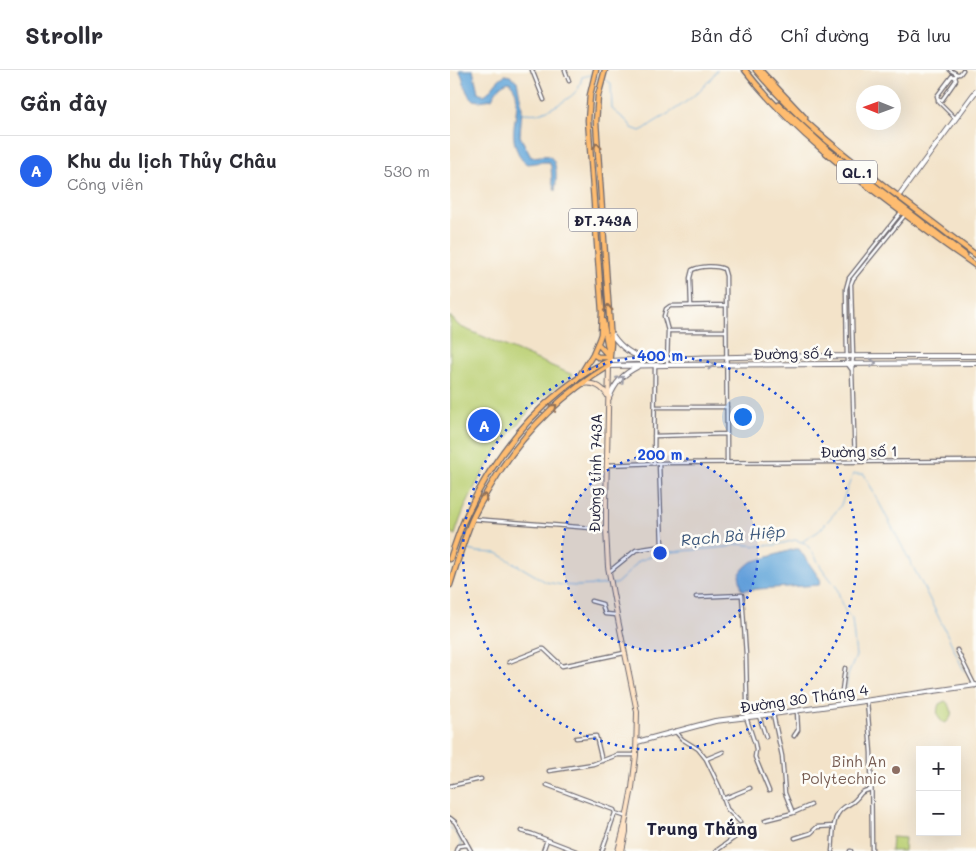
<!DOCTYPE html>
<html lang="vi">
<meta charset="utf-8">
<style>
body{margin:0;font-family:Mali,sans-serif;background:#f7f7f7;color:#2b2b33}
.controls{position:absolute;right:15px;bottom:15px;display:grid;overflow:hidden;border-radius:0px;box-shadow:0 5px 20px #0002}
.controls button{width:45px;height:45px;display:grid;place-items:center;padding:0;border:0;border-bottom:1px solid #e1e1e2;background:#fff;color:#2b2b33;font:25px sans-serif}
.compass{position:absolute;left:406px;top:15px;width:45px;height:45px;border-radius:50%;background:#fff;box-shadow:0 5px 20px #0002;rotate:271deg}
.you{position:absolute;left:292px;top:346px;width:18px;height:18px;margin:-12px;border:4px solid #fff;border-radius:50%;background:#1a73e8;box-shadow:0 0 0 8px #1a73e833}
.badge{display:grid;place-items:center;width:32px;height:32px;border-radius:50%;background:#2563eb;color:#fff;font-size:16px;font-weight:700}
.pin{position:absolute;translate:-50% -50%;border:2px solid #fff;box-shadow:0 1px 5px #0006}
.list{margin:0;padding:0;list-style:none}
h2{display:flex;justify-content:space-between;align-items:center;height:65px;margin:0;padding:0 20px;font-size:21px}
h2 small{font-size:16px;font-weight:400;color:#7c7c81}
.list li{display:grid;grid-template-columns:32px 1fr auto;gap:15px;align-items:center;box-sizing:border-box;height:70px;padding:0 20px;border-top:1px solid #e1e1e2}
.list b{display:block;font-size:19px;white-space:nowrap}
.list p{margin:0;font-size:16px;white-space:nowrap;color:#7c7c81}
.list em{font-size:16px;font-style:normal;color:#7c7c81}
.map{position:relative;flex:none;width:526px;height:781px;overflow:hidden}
header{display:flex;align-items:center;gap:30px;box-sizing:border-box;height:70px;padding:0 25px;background:#fff;border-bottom:1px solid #e1e1e2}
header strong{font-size:24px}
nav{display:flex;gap:28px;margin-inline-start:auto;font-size:18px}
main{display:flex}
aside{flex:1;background:#fff}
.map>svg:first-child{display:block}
.green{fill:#bbd074;stroke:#6e7958}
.water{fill:#66a8da;stroke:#44658a}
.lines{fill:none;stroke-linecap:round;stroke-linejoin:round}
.stream{stroke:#66a8da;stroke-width:1}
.minor-casing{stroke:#6b666d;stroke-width:5}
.tertiary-casing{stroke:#6b666d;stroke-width:6}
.secondary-casing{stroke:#6b666d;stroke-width:6}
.primary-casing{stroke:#6b666d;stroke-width:7}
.trunk-casing{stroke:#6b666d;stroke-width:7}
.minor{stroke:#fff;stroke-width:2.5}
.tertiary{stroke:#fff;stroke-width:4}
.secondary{stroke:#ffe4c6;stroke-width:4}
.primary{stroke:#febc70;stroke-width:4.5}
.trunk{stroke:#febc70;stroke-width:4.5}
.oneway{stroke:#906f56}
.oneway2{stroke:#9c9ca7}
.ring{fill:none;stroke:#1d4ed8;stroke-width:2.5;stroke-dasharray:2.5 5}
.education-dot{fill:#8d6e63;stroke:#fdfcf7;stroke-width:2}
.labels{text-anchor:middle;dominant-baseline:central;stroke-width:5;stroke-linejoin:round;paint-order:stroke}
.shield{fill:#fdfcf7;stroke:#646373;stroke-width:1}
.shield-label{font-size:14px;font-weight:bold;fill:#22223b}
.street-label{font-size:15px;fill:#22223b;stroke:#fdfcf7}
.education-label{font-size:15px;fill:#785e54;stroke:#fdfcf7;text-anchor:end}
.water-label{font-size:16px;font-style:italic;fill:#3d587b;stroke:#fdfcf7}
.quarter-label{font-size:18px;font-weight:bold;fill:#22223b;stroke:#fdfcf7}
.centre{fill:#1d4ed8;stroke:#fdfcf7;stroke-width:2.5}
.ring-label{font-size:15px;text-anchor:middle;font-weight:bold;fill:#1d4ed8;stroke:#fdfcf7;stroke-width:5;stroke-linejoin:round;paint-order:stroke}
</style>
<header>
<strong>Strollr</strong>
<nav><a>Bản đồ</a><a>Chỉ đường</a><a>Đã lưu</a></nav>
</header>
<main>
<aside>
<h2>Gần đây<small></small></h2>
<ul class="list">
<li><span class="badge">A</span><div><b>Khu du lịch Thủy Châu</b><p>Công viên</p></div><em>530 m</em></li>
</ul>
</aside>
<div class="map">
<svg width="526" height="781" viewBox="0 0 526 781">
<rect width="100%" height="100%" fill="#fdfcf7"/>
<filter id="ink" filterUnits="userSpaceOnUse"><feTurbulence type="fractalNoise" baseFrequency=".02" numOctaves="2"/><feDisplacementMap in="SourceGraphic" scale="10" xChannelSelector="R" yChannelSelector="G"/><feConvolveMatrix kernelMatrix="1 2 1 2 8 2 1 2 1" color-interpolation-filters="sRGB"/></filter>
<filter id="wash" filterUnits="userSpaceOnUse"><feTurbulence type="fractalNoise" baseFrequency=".0096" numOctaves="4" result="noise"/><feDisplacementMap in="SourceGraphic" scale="20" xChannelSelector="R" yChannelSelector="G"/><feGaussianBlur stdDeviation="1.12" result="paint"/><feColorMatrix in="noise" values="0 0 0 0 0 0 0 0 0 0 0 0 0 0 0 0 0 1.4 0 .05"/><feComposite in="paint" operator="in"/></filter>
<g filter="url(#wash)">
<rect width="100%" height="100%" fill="#f3e3c9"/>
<path class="green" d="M0 246 8 255 11 257 123 305C113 312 102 319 92 328 84 335 76 344 69 353 41 386 17 424 5 465L0 462Z
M495 631C503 636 504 648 495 653 487 650 486 642 489 634Z
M442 767 455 768 454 781H441Z"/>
<path class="water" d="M9 0H23L28 22 34 25C43 20 44 11 55 5L60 6 67 11 72 38 70 66 81 87C86 87 93 85 98 86 109 89 106 113 105 121L102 111 101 96 99 92H93L77 94C70 89 70 87 66 78 59 59 70 42 66 23 65 19 62 16 60 12 51 13 46 21 42 29L29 31 23 30C12 19 16 11 9 0Z
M345 479H349L370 509 371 513 369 515 292 520 289 505 294 498 301 492Z"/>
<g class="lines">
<path class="stream" d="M155 10 161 13 162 39 178 52 182 58 190 61C196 59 200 54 206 51 230 37 252 23 267 0
M72 43C77 43 83 44 88 43 99 41 122 28 128 19 130 15 131 11 132 7L140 5 151 9
M353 471 369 461 390 437 403 404H414L472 514 496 562 514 601
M13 479 28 482 47 483 96 512 112 515 127 516 166 514 177 504 189 491 210 483 277 477 289 474 308 476 326 475 345 470 355 473 362 481 371 497 387 518 391 532 395 541 402 549 406 586 398 605 395 629
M0 757C7 765 13 769 10 781"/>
</g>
</g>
<g filter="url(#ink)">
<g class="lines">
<defs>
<path id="minor" d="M82 0 94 30
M115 0 119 11
M500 0 507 4
M488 29 487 26 502 6 505 7 507 4H510L513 0
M488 29V31L505 48
M489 29 492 30 506 10 505 7
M241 236 240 208 242 200C250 196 266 195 274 199L276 206 277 392
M218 261H276
M217 295 218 261 214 246 216 239 220 236 276 235
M402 300 397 293 396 219 399 208 452 141
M205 337H277
M204 366 277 364
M405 392 402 300 403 286 401 214 403 209 455 145
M204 393 205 295
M156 395 209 393 526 391
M22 449 155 459
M160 501 186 480 212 476 209 393
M246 527 292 525 296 585 297 629 296 647 305 674 306 680 305 687 319 721
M141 531 152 534 155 544 167 545
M507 580 525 616
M59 592 92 579H94L112 596 174 583
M417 631 421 683 422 781
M390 635 395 598
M309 646 316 667
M225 661 232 669 248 679 256 689
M344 666 348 660 347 641
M126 668 146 666 152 691
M273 682 256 689 270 718 277 739 290 752
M99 701 143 694 167 685H185
M97 715 164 740 165 743 177 747
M0 716 31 709
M273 729 300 718
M343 743 361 735
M0 748 5 752 21 781
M315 750 343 743 335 723 332 686 323 644
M71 761 82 764 126 781
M345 768 361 763 367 757 384 756
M6 781 8 776 17 775
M93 781 97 770
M152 781 165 743
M266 781 291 763V760L287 757
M382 781C384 768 381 748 392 739 396 735 402 734 405 730 413 722 408 723 421 719
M400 781H401"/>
<path id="tertiary" d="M450 124 526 21
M160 261C168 275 178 283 192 288
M159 291C281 285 404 286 526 286
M159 296 217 295 526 293
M159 328C165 313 173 304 187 297
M187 672 265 651 323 644 526 615"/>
<path id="secondary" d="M159 296 156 433V459L158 497 167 545 187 642 186 685 182 718 175 754 168 781
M132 314C145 312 153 317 159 328
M172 781 176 762V756"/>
<path id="primary" d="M153 251 159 283
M148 274 159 286
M143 284 148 287H159
M129 307 143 284 149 270 151 264 152 242 138 50 140 25 146 0
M0 489C4 477 8 465 13 453 35 403 68 355 111 321 126 309 141 298 159 291
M0 515C7 493 13 471 22 450 27 438 34 427 40 417 69 367 110 325 159 296L161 273 146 52 148 26 155 0"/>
<path id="trunk" d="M295 0C348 69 423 120 492 172 503 180 515 188 526 196
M306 0C345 47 389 81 437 118 467 140 496 163 526 185
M310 0 355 48
M329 35 378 80 515 185"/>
</defs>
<use href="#minor" class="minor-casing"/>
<use href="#tertiary" class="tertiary-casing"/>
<use href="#secondary" class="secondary-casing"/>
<use href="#primary" class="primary-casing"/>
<use href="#trunk" class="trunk-casing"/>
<use href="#minor" class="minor"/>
<use href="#tertiary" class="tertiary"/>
<use href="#secondary" class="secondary"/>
<use href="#primary" class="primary"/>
<use href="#trunk" class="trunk"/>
</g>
<defs><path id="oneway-chevron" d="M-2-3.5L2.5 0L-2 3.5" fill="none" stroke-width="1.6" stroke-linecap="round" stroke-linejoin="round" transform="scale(1.25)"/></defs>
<g class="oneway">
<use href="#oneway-chevron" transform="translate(147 76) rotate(-95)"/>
<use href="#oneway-chevron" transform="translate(158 238) rotate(-93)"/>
<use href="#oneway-chevron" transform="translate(104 337) rotate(-42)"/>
<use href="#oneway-chevron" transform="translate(34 427) rotate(-61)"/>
</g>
<g class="oneway2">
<use href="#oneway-chevron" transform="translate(423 293)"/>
<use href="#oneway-chevron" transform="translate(261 295)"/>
<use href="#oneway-chevron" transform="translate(171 309) rotate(-47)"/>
</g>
</g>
<circle cx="210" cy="483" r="98" fill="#1d4ed8" fill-opacity=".12"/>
<g class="ring">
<circle cx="210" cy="483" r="98"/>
<circle cx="210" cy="483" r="197"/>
</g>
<circle class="education-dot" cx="446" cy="700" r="5"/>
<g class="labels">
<g class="shield">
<rect x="387" y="90.5" width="40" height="23" rx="4"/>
<rect x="119" y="138.5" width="68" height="23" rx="4"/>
</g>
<g class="shield-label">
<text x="407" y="102">QL.1</text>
<text x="153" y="150">ĐT.743A</text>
</g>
<g class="street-label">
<text transform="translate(343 283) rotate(-1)">Đường số 4</text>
<text transform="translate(409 381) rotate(-1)">Đường số 1</text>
<text transform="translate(145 403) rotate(-89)">Đường tỉnh 743A</text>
<text transform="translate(354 628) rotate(-8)">Đường 30 Tháng 4</text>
</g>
<g class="education-label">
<text x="436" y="691">Binh An<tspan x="436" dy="17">Polytechnic</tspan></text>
</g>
<g class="water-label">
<text transform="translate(283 465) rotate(-5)">Rạch Bà Hiệp</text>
</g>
<g class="quarter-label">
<text x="252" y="758">Trung Thắng</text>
</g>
</g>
<circle cx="210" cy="483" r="8" class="centre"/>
<g class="ring-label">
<text x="210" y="291">400 m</text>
<text x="210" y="390">200 m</text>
</g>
</svg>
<div class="controls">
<button>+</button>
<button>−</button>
</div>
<svg class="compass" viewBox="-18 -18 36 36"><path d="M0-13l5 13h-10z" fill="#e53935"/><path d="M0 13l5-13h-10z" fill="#7c7c81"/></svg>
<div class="you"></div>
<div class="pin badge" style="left:34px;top:355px">A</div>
</div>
</main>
